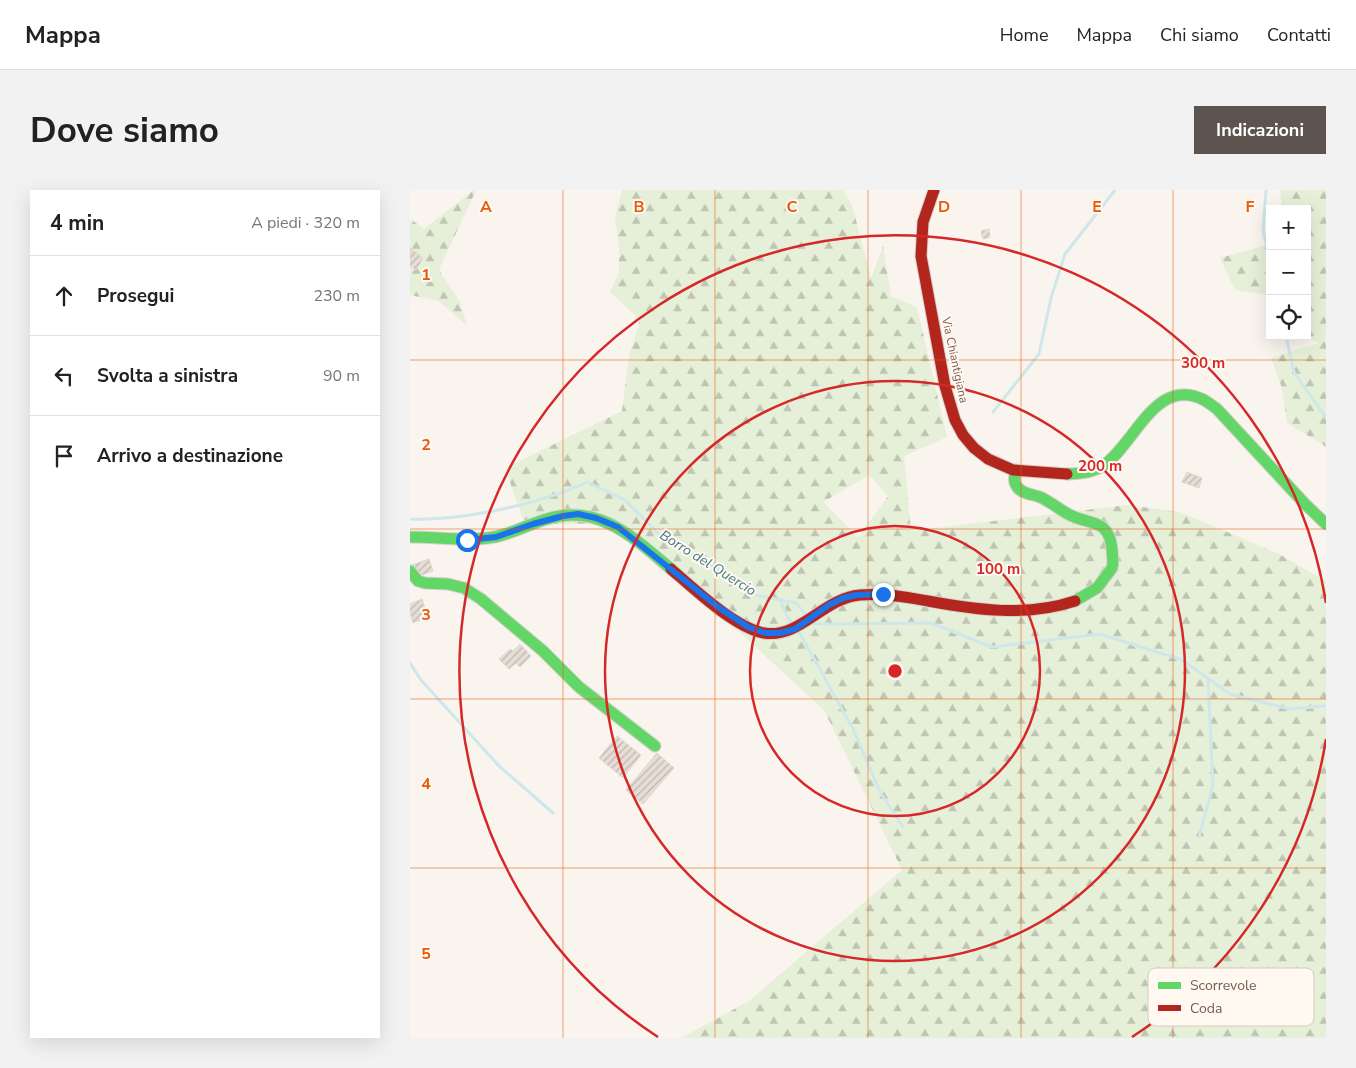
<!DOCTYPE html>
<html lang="it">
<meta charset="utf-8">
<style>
body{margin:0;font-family:"Nunito Sans",sans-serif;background:#f2f2f2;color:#222}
.controls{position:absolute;right:15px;top:15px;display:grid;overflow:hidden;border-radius:0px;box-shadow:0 5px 20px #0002}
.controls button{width:45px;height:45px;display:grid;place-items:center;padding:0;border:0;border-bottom:1px solid #e0e0e0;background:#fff;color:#222;font:25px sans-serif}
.stop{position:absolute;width:15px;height:15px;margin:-11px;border:4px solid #1a73e8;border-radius:50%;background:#fff}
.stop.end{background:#1a73e8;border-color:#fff;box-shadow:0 1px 5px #0008}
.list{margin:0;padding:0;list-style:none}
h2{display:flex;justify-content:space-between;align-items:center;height:65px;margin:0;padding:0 20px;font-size:21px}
h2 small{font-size:16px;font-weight:400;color:#767676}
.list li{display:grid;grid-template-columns:32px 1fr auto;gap:15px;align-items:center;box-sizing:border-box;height:80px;padding:0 20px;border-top:1px solid #e0e0e0}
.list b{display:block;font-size:19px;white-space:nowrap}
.list em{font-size:16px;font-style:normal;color:#767676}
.icon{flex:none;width:28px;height:28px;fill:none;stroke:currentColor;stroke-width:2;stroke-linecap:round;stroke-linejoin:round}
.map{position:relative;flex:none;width:916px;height:848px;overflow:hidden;border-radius:0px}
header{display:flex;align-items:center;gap:30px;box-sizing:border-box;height:70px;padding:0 25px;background:#fff;border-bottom:1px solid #e0e0e0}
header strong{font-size:24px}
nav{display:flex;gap:28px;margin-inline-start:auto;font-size:18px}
.intro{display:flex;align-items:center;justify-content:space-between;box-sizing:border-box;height:120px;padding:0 30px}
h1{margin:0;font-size:35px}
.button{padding:12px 22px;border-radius:0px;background:#5d544f;color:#fff;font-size:18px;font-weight:700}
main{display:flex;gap:30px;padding:0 30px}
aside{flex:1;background:#fff;border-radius:0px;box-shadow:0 5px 20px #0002}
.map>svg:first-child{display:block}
.forest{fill:url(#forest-firs);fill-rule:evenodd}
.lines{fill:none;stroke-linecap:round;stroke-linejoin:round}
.stream{stroke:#cfe7ea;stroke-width:3}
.building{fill:url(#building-hatch);stroke:#e2d7d0}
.fast-casing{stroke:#d9d0ca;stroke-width:13}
.jam-casing{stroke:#d9d0ca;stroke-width:13}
.fast{stroke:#63d668;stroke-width:11}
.jam{stroke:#b3261e;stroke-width:11}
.route{stroke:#1a73e8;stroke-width:6}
.grid{fill:none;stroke:#e8590c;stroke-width:1;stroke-opacity:0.55}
.ring{fill:none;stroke:#d62828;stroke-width:2.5}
.labels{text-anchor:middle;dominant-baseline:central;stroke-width:4;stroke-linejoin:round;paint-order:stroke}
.street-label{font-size:12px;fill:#795b4c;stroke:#fff9f1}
.water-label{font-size:14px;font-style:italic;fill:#427b85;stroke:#fff9f1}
.key{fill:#fff9f1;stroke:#d7cac0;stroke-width:1}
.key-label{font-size:14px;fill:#795b4c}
.grid-label{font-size:16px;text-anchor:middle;font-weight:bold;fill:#e8590c;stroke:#fff9f1;stroke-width:4;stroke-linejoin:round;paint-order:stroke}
.centre{fill:#d62828;stroke:#fff9f1;stroke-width:2.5}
.ring-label{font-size:15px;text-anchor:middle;font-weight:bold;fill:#d62828;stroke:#fff9f1;stroke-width:4;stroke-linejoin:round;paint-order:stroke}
</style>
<header>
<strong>Mappa</strong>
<nav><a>Home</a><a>Mappa</a><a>Chi siamo</a><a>Contatti</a></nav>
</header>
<div class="intro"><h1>Dove siamo</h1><a class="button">Indicazioni</a></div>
<main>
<aside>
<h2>4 min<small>A piedi · 320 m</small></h2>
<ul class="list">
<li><svg class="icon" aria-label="ahead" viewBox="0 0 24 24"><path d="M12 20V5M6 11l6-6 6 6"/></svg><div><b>Prosegui</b></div><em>230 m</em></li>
<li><svg class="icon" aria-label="left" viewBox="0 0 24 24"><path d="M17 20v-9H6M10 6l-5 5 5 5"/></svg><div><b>Svolta a sinistra</b></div><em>90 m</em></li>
<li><svg class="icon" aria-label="arrive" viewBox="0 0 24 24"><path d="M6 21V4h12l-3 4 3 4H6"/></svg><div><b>Arrivo a destinazione</b></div></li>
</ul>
</aside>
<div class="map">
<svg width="916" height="848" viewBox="0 0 916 848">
<defs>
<pattern id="forest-firs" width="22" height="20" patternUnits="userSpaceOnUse" patternTransform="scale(1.25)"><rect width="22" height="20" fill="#e6f0d9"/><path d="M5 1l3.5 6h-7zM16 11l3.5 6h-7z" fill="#bfc5b2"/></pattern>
<pattern id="building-hatch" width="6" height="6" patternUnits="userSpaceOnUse" patternTransform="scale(1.25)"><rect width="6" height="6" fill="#e6ddd5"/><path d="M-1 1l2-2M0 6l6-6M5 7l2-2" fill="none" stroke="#bfb6af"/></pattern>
</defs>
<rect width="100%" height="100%" fill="#f9f4ee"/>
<path class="forest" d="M64 0H66L29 80 50 112 57 136 29 111 0 105V32L2 30 14 39Z
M212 0H433L442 15 461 88 473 56 481 106 507 117 537 247 494 266 501 341 717 315 770 322 867 363 916 391V848H271L339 811 492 680 414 520 211 333 115 335 95 278 212 221 219 166 230 130 200 102 209 83V56L205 28ZM459 285 478 306 448 347 413 312Z
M870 0H916V257L912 254 877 233 872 198 861 168 909 153 892 146H897V19H872Z
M860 54V105L825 100 810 68Z"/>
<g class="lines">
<path class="stream" d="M856 0 853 41 860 70
M876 146 884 182 916 228
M583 222 629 164 641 108 655 64 705 0
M0 329C51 331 131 314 177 292L215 310 252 347 307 378 345 405 386 413 396 425
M370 410 378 428 384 435
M400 430 404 434H420L521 433 582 457 690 444 772 470 820 504 879 519 916 516
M388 440 443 539 470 602 493 637
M0 473 11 490 89 576 143 623
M789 647 803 595 798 489"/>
</g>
<path class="building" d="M579 39 580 47 573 49 571 41Z
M0 58 13 68 6 80 0 76Z
M777 282 792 288 789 298 772 292Z
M19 369 23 381 6 387 2 375Z
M12 409 18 427 3 433 0 423V414Z
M110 454 121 466 110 477 106 473 99 479 89 469 100 459 103 461Z
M207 546 231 565 213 588 189 568Z
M247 563 264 578 233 614 216 600Z"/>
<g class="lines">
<defs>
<path id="fast" d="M606 280C605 285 603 291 606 295 610 304 622 304 630 307 641 312 650 320 660 325 679 335 699 328 702 359 702 365 704 372 702 378L687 398 665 411
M657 284C670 284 684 282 694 275 725 254 746 185 794 210 799 213 803 216 807 219L895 314 916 334
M0 347C27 347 56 352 84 347 102 344 119 334 137 329 189 313 224 348 261 379
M0 381 8 391 15 393 38 394 54 398 71 409 133 461 169 497 245 556"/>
<path id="jam" d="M524 0 513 32 511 66 535 196 545 230 553 245 564 258 578 269 603 280 657 284
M261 379C283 398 325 438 354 443 390 449 413 408 450 405 474 403 495 407 518 411 567 420 617 427 665 411"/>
</defs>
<use href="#fast" class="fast-casing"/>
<use href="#jam" class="jam-casing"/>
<use href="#fast" class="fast"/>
<use href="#jam" class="jam"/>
</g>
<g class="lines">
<path class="route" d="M57 350 86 347 123 334 153 326 168 324 186 328 208 337 308 417 338 437 355 443H370L385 439 419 415 433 408 446 405 473 404"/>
</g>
<path class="grid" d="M153 0V848M305 0V848M458 0V848M611 0V848M763 0V848M0 170H916M0 339H916M0 509H916M0 678H916"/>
<g class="ring">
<circle cx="485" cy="481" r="145"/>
<circle cx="485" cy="481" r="290"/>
<path d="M916 549A436 436 0 0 1 722 847M248 847A436 436 0 1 1 916 413"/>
</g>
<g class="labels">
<g class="street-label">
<text transform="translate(545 170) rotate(78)">Via Chiantigiana</text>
</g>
<g class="water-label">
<text transform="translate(298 373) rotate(32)">Borro del Quercio</text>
</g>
</g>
<rect x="738" y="778" width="166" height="58" rx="8" class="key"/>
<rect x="748" y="792" width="23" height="7" fill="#63d668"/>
<rect x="748" y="815" width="23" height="6" fill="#b3261e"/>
<g class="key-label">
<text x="780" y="800">Scorrevole</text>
<text x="780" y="823">Coda</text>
</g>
<g class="grid-label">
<text x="76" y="22">A</text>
<text x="229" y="22">B</text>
<text x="382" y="22">C</text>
<text x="534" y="22">D</text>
<text x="687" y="22">E</text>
<text x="840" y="22">F</text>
<text x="16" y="90">1</text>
<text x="16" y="260">2</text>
<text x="16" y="430">3</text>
<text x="16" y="599">4</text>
<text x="16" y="769">5</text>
</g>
<circle cx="485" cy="481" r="8" class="centre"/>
<g class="ring-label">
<text x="793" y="178">300 m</text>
<text x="690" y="281">200 m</text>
<text x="588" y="384">100 m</text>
</g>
</svg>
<div class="controls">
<button>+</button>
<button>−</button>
<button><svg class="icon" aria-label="locate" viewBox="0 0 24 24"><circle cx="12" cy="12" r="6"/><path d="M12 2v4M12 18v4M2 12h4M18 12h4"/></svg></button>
</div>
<div class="stop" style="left:57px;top:350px"></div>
<div class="stop end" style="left:473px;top:404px"></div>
</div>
</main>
